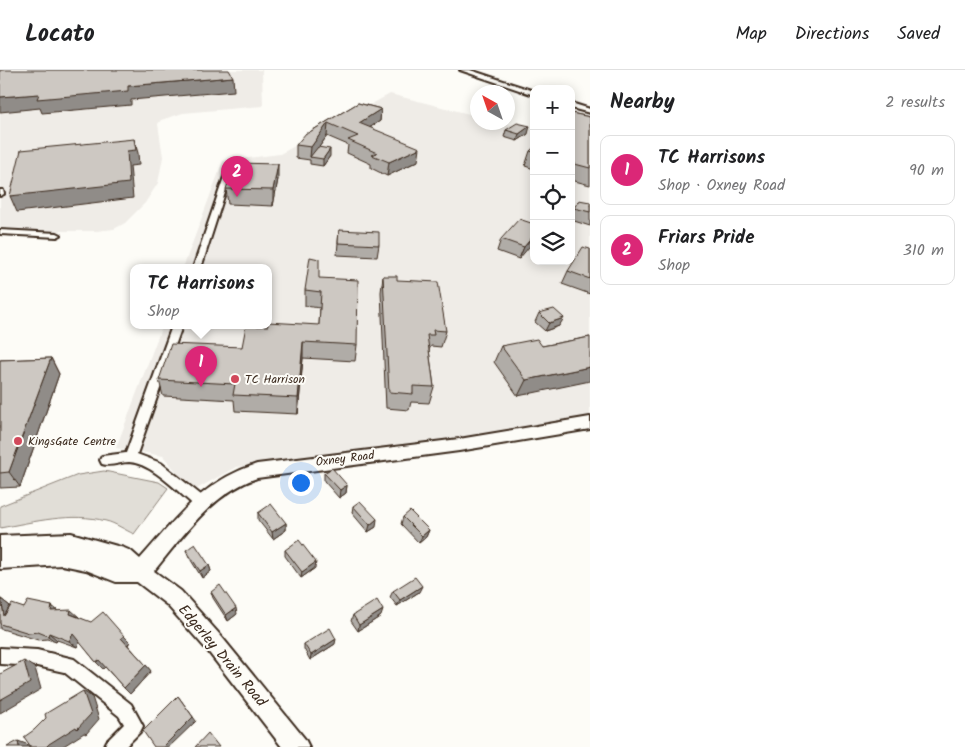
<!DOCTYPE html>
<meta charset="utf-8">
<style>
body{margin:0;font-family:Kalam,sans-serif;background:#f6f6f6;color:#202124}
.controls{position:absolute;right:15px;top:15px;display:grid;overflow:hidden;border-radius:10px;box-shadow:0 2px 12px #0003}
.controls button{width:45px;height:45px;display:grid;place-items:center;padding:0;border:0;border-bottom:1px solid #e0e0e0;background:#fff;color:#202124;font:25px sans-serif}
.compass{position:absolute;left:470px;top:15px;width:45px;height:45px;border-radius:50%;background:#fff;box-shadow:0 2px 12px #0003;rotate:320deg}
.you{position:absolute;left:300px;top:412px;width:18px;height:18px;margin:-12px;border:4px solid #fff;border-radius:50%;background:#1a73e8;box-shadow:0 0 0 8px #1a73e833}
.badge{display:grid;place-items:center;width:32px;height:32px;border-radius:50%;background:#db2777;color:#fff;font-size:16px;font-weight:700}
.pin{position:absolute;translate:-50% -41px;filter:drop-shadow(0 1px 2px #0008)}
.pin::after{content:'';position:absolute;top:26px;width:18px;height:15px;background:inherit;clip-path:polygon(0 0,100% 0,50% 100%)}
.popup{position:absolute;left:130px;top:194px;width:142px;height:65px;box-sizing:border-box;display:grid;place-content:center;border-radius:10px;background:#fff;filter:drop-shadow(0 1px 4px #0005);font-size:16px;white-space:nowrap;color:#757577}
.popup b{font-size:19px;color:#202124}
.popup::after{content:'';position:absolute;left:50%;top:100%;margin-left:-10px;border:10px solid transparent;border-top-color:#fff}
.list{margin:0;padding:0;list-style:none}
h2{display:flex;justify-content:space-between;align-items:center;height:65px;margin:0;padding:0 20px;font-size:21px}
h2 small{font-size:16px;font-weight:400;color:#757577}
.list li{display:grid;grid-template-columns:32px 1fr auto;gap:15px;align-items:center;box-sizing:border-box;height:70px;margin:0 10px 10px;padding:0 10px;border:1px solid #e0e0e0;border-radius:10px}
.list b{display:block;font-size:19px;white-space:nowrap}
.list p{margin:0;font-size:16px;white-space:nowrap;color:#757577}
.list em{font-size:16px;font-style:normal;color:#757577}
.icon{flex:none;width:28px;height:28px;fill:none;stroke:currentColor;stroke-width:2;stroke-linecap:round;stroke-linejoin:round}
.map{position:relative;flex:none;width:590px;height:677px;overflow:hidden}
header{display:flex;align-items:center;gap:30px;box-sizing:border-box;height:70px;padding:0 25px;background:#fff;border-bottom:1px solid #e0e0e0}
header strong{font-size:24px}
nav{display:flex;gap:28px;margin-inline-start:auto;font-size:18px}
main{display:flex}
aside{flex:1;background:#fff}
.map>svg:first-child{display:block}
.built{fill:#efece7}
.green{fill:#e1ded7;stroke:#8e847a}
.lines{fill:none;stroke-linecap:round;stroke-linejoin:round}
.minor-casing{stroke:#3b2a1e;stroke-width:4}
.tertiary-casing{stroke:#3b2a1e;stroke-width:4}
.minor{fill:#fdfcf7;fill-rule:evenodd}
.tertiary{fill:#fdfcf7;fill-rule:evenodd}
.wall{fill:#b0aca7;stroke:#3b2a1e}
.shaded-wall{fill:#908c88;stroke:#3b2a1e}
.building{fill:#cdc8c2;stroke:#3b2a1e}
.poi-dot{fill:#d1495b;stroke:#fdfcf7;stroke-width:2}
.labels{text-anchor:middle;dominant-baseline:central;stroke-width:4;stroke-linejoin:round;paint-order:stroke}
.poi-label{font-size:12px;fill:#3b2a1e;stroke:#fdfcf7;text-anchor:start}
.street-label{font-size:12px;fill:#3b2a1e;stroke:#fdfcf7}
.near-street-label{font-size:15px;fill:#3b2a1e;stroke:#fdfcf7}
</style>
<header>
<strong>Locato</strong>
<nav><a>Map</a><a>Directions</a><a>Saved</a></nav>
</header>
<main>
<div class="map">
<svg width="590" height="677" viewBox="0 0 590 677">
<rect width="100%" height="100%" fill="#fdfcf7"/>
<filter id="ink" filterUnits="userSpaceOnUse"><feTurbulence type="fractalNoise" baseFrequency=".02" numOctaves="2"/><feDisplacementMap in="SourceGraphic" scale="10" xChannelSelector="R" yChannelSelector="G"/><feConvolveMatrix kernelMatrix="1 2 1 2 8 2 1 2 1" color-interpolation-filters="sRGB"/></filter>
<g filter="url(#ink)">
<path class="built" d="M0 0H262L263 36 183 43 161 50 158 54 163 87 158 113 145 133 125 153 114 159 96 161H2L0 160Z
M390 24 477 46 478 52 505 53 534 60V191H571V40L590 46V348L509 363 236 397 193 421 163 386 116 378 162 256H268V198H183L223 91 280 84Z"/>
<path class="green" d="M104 401 159 412 168 418 134 464C125 460 115 453 106 451 72 442 33 452 0 458V436L78 405Z"/>
<g class="lines">
<defs>
<path id="minor" d="M228 102 231 104 201 198H193L225 104Z
M0 120H3L4 124 0 126Z
M0 160 57 163 61 165 57 167 0 164Z
M172 256H182L137 384 161 393 206 429 207 433 206 437 201 439 196 437C179 423 152 393 129 392 120 392 111 397 102 394L100 390 102 386 126 383Z
M0 578 37 580 74 589 131 634 143 656 140 662 125 677H104L107 671 124 654 119 646 64 602 37 596 0 594Z"/>
<path id="tertiary" d="M460 0H470L534 21V25Z
M571 33 590 39V43L571 38Z
M590 347V359L459 381 257 408C212 423 183 466 154 501L181 521 221 566 305 669 309 677H282L207 580 167 535 137 512H116L86 500 62 495 0 499V466L71 463 124 478 131 481 140 489C177 448 201 412 257 394L459 369Z"/>
</defs>
<use href="#minor" class="minor-casing"/>
<use href="#tertiary" class="tertiary-casing"/>
<use href="#minor" class="minor"/>
<use href="#tertiary" class="tertiary"/>
</g>
<path class="wall" d="M358 33 381 39 380 51 370 57 418 91 387 106 371 98V94L347 83 348 75 327 66 319 77 330 86 323 96 310 94V90L296 88V75L308 63Z
M571 43 590 47V115L571 110Z
M506 60 528 64 517 71 504 67Z
M534 77V99L525 96 530 81Z
M278 109 273 136 228 134 226 119Z
M590 132V156L571 150V144L574 138Z
M534 154 519 189 497 181 501 169Z
M339 160 379 175 377 187 337 185Z
M590 179V224L562 214 568 201Z
M383 206 397 210 446 261 441 277 431 276 429 280 434 317 429 333 411 332 409 340 386 338 381 222Z
M319 208 357 275 355 291 303 288 298 344 235 341 234 330 163 326 159 310 242 277 319 255 320 238 305 236V220Z
M539 243 559 256 545 261 535 252Z
M590 267 518 326 494 292 501 276H542Z
M51 288 59 304 20 417 0 418V290Z
M324 403 347 415 346 423 339 428 324 411Z
M353 436 376 457 368 462 352 443Z
M258 443 286 453V460L273 469 258 450Z
M403 447 429 460 426 467 419 473 401 454Z
M186 480 209 495 211 501 202 508 189 487Z
M285 480 315 498 301 508 285 486Z
M393 521 419 522 397 536 390 527Z
M211 522 237 544 228 551 213 528Z
M0 529H1L10 536 24 538 52 536 58 541 78 547 130 572 128 575 151 601 130 624 124 618 105 597 103 599 96 592 80 572 77 577 57 570 56 572 47 569 38 570 2 559H0Z
M353 545 381 546 358 561 351 551Z
M304 574H335L310 590 304 579Z"/>
<path class="shaded-wall" d="M233 7 234 21 131 30V35L42 43 40 38 0 42V27Z
M381 39 380 51 358 65 359 53Z
M328 53 327 66 312 87H310L311 77Z
M530 56 528 64 517 71 519 64Z
M134 69 138 83 139 95 130 96 133 128 17 142 10 126 127 81Z
M420 78 418 91 387 106 389 92Z
M330 79V86L323 96V89Z
M278 94V109L273 136V120Z
M534 165V171L519 189 524 177Z
M564 248 559 256 545 261 549 253Z
M303 272V288L298 344V328Z
M51 288 59 304 20 417 9 402Z
M590 297V311L518 326 526 310Z
M347 415 346 423 339 428 340 420Z
M377 449 376 457 368 462 370 455Z
M286 453V460L273 469 272 462Z
M429 460 426 467 419 473 422 466Z
M316 492 315 498 301 508 302 502Z
M209 495 211 501 202 508 200 501Z
M422 516 419 522 397 536 400 530Z
M1 529 10 536 4 546Z
M52 536 60 543 51 541Z
M236 538 237 544 228 551 226 545Z
M71 540 79 547 70 544Z
M383 540 381 546 358 561 359 555Z
M49 563 57 570 56 572 48 566Z
M73 564 80 571 77 577 69 571Z
M124 566 130 572 127 575 121 568Z
M336 569 335 574 310 590 311 585Z
M99 590 106 596 103 599 96 592Z
M24 591 35 598 41 619 0 643V630Z
M146 595 151 601 130 624 124 618Z
M83 621 92 627 99 649 86 664 84 663 62 677H46L49 674Z
M178 626 196 651 169 677H163Z
M18 671 29 675 30 677H19Z"/>
<path class="building" d="M0 0H229L233 7 128 16V21L37 29 39 24 0 27Z
M358 33 381 39 359 53 420 78 389 92 372 85 377 83 348 70 358 66 328 53 311 77 296 75 306 63H308Z
M571 43 590 47V98L571 93Z
M517 53 530 56 519 64 506 60Z
M134 69 136 80 127 81 129 113 10 126 21 80Z
M318 77 330 79 323 89 310 87Z
M534 77V82L530 81Z
M235 93 278 94 273 120 226 119Z
M579 130 590 132V142L574 138Z
M519 149 534 154V165L524 177 501 169Z
M339 160 379 162V175L338 173Z
M583 177 590 179V209L568 201Z
M310 187 319 189V208L358 210 357 275 303 272 298 328 233 325 235 314 159 310 171 274 242 277 246 256H268V252L319 255 321 222 305 220Z
M383 206H397V210L438 212 446 261 433 260 434 265H427L434 317 413 316V324L389 322Z
M554 239 564 248 549 253 539 243Z
M590 267V297L526 310 501 276 537 269 542 276Z
M51 288 9 402 0 403V290Z
M332 398 347 415 340 420 324 403Z
M360 431 377 449 370 455 353 436Z
M271 434 286 453 272 462 258 443Z
M410 441 429 460 422 466 403 447Z
M299 470 316 492 302 502 285 480Z
M195 474 209 495 200 501 186 480Z
M415 507 422 516 400 530 393 521Z
M220 515 236 538 226 545 211 522Z
M0 529H1L4 546 12 534 24 538 28 531 52 536 51 541 71 540 70 544 91 552 103 542 124 566 121 568 146 595 124 618 99 590 96 592 73 564 69 571 49 563 48 566 38 562 29 563 0 554Z
M377 530 383 540 359 555 353 545Z
M330 558 336 569 311 585 304 574Z
M24 591 30 613 0 630V604Z
M83 621 91 644 77 659 76 657 49 674 46 677H31L24 667 34 660 46 648 45 644Z
M178 626 193 647 163 677H154L143 661Z
M208 663 219 677H195Z
M18 671 19 677H7Z"/>
</g>
<g class="poi-dot">
<circle cx="235" cy="309" r="5"/>
<circle cx="18" cy="371" r="5"/>
</g>
<g class="labels">
<g class="poi-label">
<text x="245" y="309">TC Harrison</text>
<text x="28" y="371">KingsGate Centre</text>
</g>
<g class="street-label">
<text transform="translate(345 389) rotate(-7)">Oxney Road</text>
</g>
<g class="near-street-label">
<text transform="translate(222 586) rotate(50)">Edgerley Drain Road</text>
</g>
</g>
</svg>
<div class="controls">
<button>+</button>
<button>−</button>
<button><svg class="icon" aria-label="locate" viewBox="0 0 24 24"><circle cx="12" cy="12" r="6"/><path d="M12 2v4M12 18v4M2 12h4M18 12h4"/></svg></button>
<button><svg class="icon" aria-label="layers" viewBox="0 0 24 24"><path d="M12 4l9 5-9 5-9-5zM3 14l9 5 9-5"/></svg></button>
</div>
<svg class="compass" viewBox="-18 -18 36 36"><path d="M0-13l5 13h-10z" fill="#e53935"/><path d="M0 13l5-13h-10z" fill="#757577"/></svg>
<div class="you"></div>
<div class="pin badge" style="left:201px;top:317px">1</div>
<div class="popup"><b>TC Harrisons</b>Shop</div>
<div class="pin badge" style="left:237px;top:127px">2</div>
</div>
<aside>
<h2>Nearby<small>2 results</small></h2>
<ul class="list">
<li><span class="badge">1</span><div><b>TC Harrisons</b><p>Shop · Oxney Road</p></div><em>90 m</em></li>
<li><span class="badge">2</span><div><b>Friars Pride</b><p>Shop</p></div><em>310 m</em></li>
</ul>
</aside>
</main>
